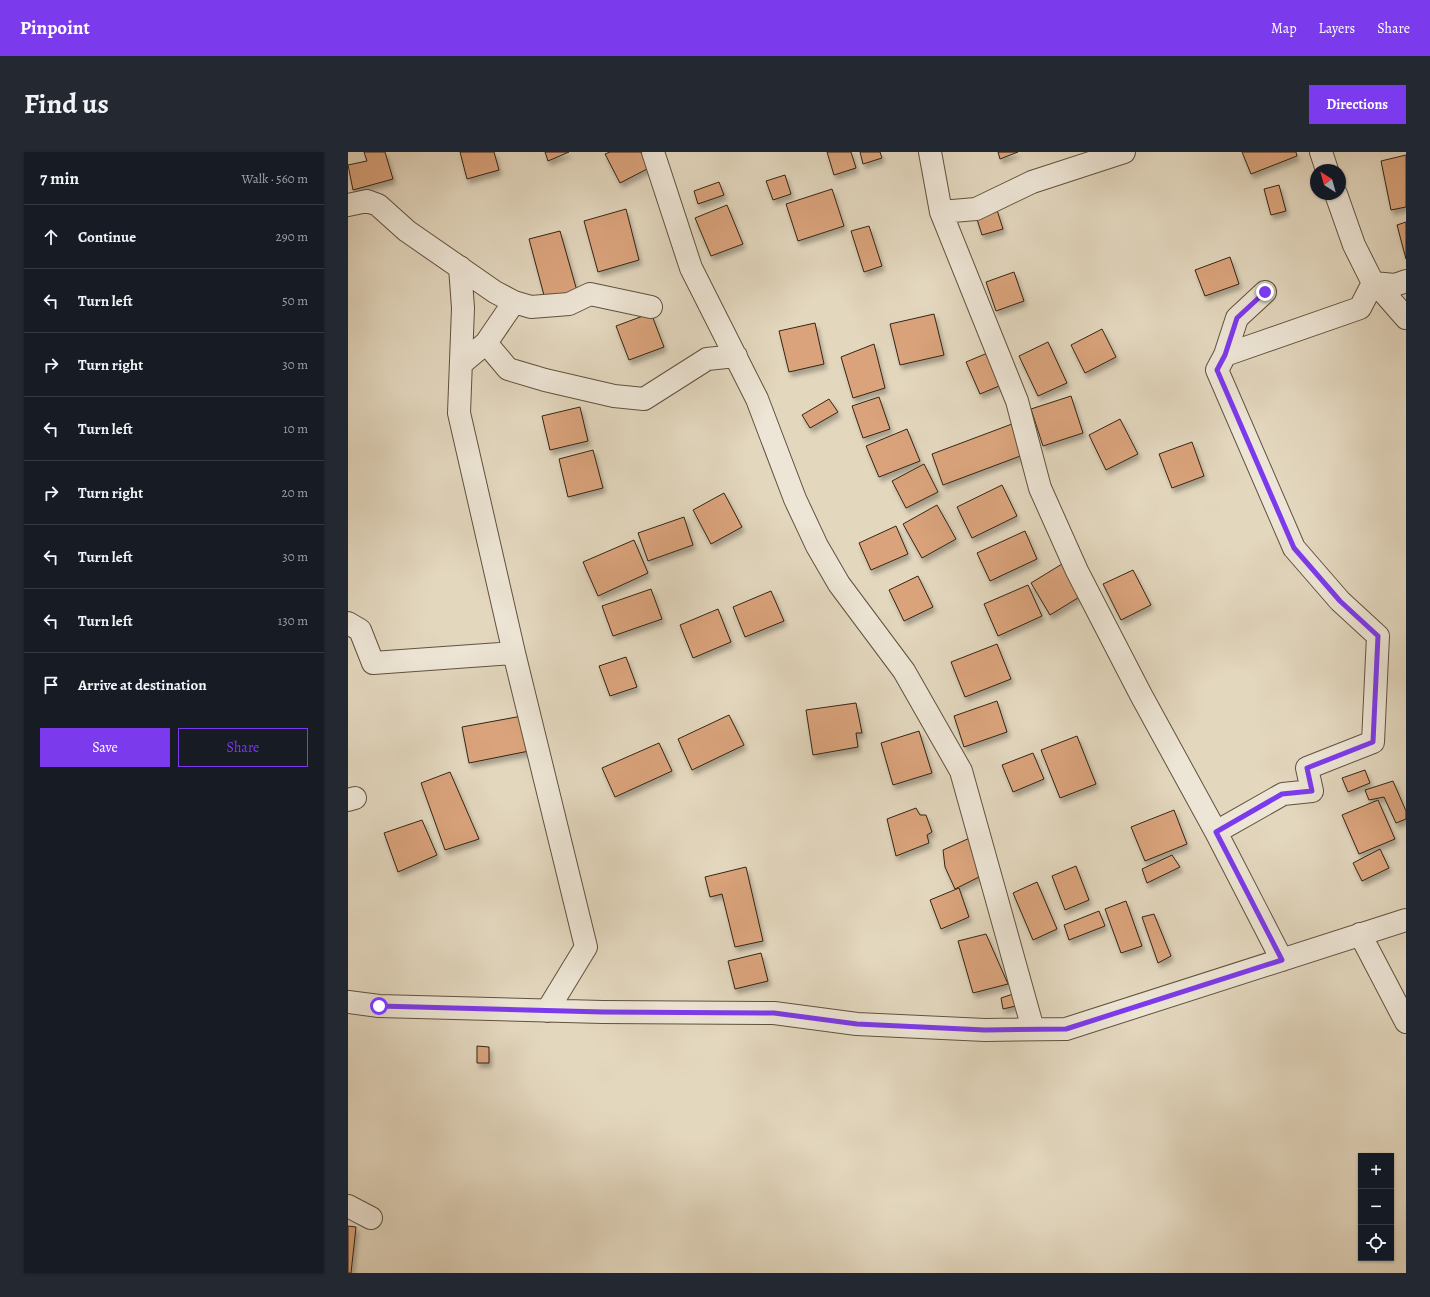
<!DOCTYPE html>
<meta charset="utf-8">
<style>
body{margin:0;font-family:Alegreya,serif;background:#242831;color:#f1f3f6}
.controls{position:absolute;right:12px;bottom:12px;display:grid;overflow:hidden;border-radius:0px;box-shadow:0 1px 3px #0004}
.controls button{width:36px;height:36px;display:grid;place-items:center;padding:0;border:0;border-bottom:1px solid #363941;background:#171b24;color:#f1f3f6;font:20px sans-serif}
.compass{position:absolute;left:962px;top:12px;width:36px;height:36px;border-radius:50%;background:#171b24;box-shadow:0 1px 3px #0004;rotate:323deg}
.stop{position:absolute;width:12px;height:12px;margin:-9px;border:3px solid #7c3aed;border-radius:50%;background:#fff}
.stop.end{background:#7c3aed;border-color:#fff;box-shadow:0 1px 4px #0008}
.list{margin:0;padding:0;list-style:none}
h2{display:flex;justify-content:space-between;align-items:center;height:52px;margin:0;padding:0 16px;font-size:17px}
h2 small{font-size:13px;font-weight:400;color:#9ea1a6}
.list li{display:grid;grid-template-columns:26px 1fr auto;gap:12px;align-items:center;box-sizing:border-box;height:64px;padding:0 16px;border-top:1px solid #363941}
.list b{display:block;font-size:15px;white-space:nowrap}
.list em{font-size:13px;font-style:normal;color:#9ea1a6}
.actions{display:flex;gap:8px;padding:12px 16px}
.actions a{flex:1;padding:9px 0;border:1px solid #7c3aed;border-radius:0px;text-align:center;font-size:14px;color:#7c3aed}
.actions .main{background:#7c3aed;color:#fff}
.icon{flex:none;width:22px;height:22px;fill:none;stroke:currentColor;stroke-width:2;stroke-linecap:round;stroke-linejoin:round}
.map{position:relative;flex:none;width:1058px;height:1121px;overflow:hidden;border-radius:0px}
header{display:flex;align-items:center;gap:24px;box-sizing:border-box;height:56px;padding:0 20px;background:#7c3aed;color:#fff}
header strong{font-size:19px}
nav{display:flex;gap:22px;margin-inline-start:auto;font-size:14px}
.intro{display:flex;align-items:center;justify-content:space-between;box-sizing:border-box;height:96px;padding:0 24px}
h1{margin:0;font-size:28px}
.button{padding:10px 18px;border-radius:0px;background:#7c3aed;color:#fff;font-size:14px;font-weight:700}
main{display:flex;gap:24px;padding:0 24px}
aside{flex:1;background:#171b24;border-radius:0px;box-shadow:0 1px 3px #0004}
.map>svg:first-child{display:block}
.building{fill:#daa37b;stroke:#342514;filter:url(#shadow)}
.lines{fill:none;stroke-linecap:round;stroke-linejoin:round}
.minor-casing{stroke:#60523e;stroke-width:24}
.minor{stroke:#ede5d5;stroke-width:22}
.route{stroke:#7c3aed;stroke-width:5}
</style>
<header>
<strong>Pinpoint</strong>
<nav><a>Map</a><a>Layers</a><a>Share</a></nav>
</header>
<div class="intro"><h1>Find us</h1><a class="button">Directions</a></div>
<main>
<aside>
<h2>7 min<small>Walk · 560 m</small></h2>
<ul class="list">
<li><svg class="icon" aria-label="ahead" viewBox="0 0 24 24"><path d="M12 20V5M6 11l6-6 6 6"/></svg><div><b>Continue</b></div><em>290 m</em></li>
<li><svg class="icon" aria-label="left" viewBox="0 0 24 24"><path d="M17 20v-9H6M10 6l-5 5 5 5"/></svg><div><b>Turn left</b></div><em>50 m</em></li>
<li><svg class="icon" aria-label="right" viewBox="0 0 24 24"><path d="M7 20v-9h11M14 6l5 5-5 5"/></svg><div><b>Turn right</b></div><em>30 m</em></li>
<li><svg class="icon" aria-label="left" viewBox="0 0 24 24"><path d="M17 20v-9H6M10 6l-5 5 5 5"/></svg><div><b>Turn left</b></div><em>10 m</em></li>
<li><svg class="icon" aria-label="right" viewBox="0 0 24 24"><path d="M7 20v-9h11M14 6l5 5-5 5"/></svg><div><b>Turn right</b></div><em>20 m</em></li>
<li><svg class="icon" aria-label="left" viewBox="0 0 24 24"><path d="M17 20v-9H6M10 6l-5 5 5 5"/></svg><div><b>Turn left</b></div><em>30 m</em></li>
<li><svg class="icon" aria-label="left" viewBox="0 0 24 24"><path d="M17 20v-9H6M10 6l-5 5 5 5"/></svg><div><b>Turn left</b></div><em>130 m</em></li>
<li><svg class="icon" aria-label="arrive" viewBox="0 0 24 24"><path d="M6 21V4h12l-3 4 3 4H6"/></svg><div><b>Arrive at destination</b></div></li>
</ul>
<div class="actions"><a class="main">Save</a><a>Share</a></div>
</aside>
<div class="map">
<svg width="1058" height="1121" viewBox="0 0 1058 1121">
<defs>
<filter id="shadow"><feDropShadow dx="2.5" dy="4.5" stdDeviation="2" flood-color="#0004"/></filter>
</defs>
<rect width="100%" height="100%" fill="#e3d7be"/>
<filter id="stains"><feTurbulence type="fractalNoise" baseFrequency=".005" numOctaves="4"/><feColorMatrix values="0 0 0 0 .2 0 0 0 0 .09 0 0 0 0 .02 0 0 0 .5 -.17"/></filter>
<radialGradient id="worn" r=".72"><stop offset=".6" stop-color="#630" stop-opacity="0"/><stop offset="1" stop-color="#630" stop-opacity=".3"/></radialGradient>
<path class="building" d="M16 0H37L45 27 5 38 0 13 19 9Z
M112 0H146L151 18 119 27Z
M197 0H221L200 9Z
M262 0H293L301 16 272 31 257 2Z
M479 0H503L508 16 486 23Z
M512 0H532L534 6 515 12Z
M650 0H670L652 7Z
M894 0H948L949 4 903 22Z
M1058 3V55L1043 58 1033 9Z
M437 23 443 42 425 48 418 29Z
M371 30 376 43 350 52 346 39Z
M931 33 938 59 923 63 916 37Z
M484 37 496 74 450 89 438 52Z
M379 53 395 92 363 104 347 66Z
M278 57 291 108 250 120 236 69Z
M649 58 655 77 634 83 628 64Z
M1058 70V107L1049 73Z
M521 74 534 114 516 120 503 79Z
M212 79 229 139 197 147 181 87Z
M882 105 891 132 857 144 847 118Z
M666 120 676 149 648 159 638 130Z
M303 161 316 195 281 208 268 174Z
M586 162 596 203 552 213 542 172Z
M467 171 476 212 441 220 431 179Z
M754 177 768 205 737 221 723 193Z
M700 190 719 231 690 244 671 204Z
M526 192 537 236 505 246 493 205Z
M642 200 656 232 632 242 618 210Z
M723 244 735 281 695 294 683 257Z
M531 245 542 277 515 286 504 254Z
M481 247 490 260 462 276 454 263Z
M232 255 240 289 202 298 194 264Z
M772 267 790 302 758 318 741 283Z
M664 272 675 303 595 333 584 302Z
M559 277 572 309 531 325 518 294Z
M844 290 856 324 824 336 811 302Z
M245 298 255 336 220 345 211 307Z
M576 312 590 340 558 356 544 329Z
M654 333 669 364 624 386 609 355Z
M376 341 394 375 363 392 345 358Z
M589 353 608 387 574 406 555 372Z
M336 365 345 393 300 409 290 381Z
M548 374 560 402 523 418 511 391Z
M677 379 689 407 642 429 629 401Z
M286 388 300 421 250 444 235 410Z
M714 412 733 444 702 463 683 431Z
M785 418 803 453 773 468 755 432Z
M570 424 585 455 556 469 541 438Z
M680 433 694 464 650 484 636 452Z
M303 437 314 467 265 484 254 454Z
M423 439 436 469 397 485 385 455Z
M370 457 383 490 345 506 332 473Z
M649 492 663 527 617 545 603 510Z
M278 505 289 535 262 544 251 514Z
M649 549 659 580 616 595 606 564Z
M508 551 514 581H508L510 595 465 603 458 558Z
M381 563 396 593 344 618 330 587Z
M174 564 181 599 121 611 114 575Z
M571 579 584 621 545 633 533 591Z
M729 584 748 632 712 646 693 598Z
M311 591 324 619 267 645 254 616Z
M685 601 696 627 665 640 654 613Z
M1017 618 1022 631 1000 640 994 626Z
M102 620 131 687 97 698 73 631Z
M1045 629 1058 659V667L1048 671 1036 645 1021 648 1017 638Z
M1030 648 1047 687 1011 702 994 663Z
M568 656 572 663H578L584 680 579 683 581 691 548 704 539 667Z
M826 658 839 692 797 709 783 675Z
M74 668 89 703 50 720 36 681Z
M624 685 637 722 607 737 597 715 595 698Z
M1032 697 1041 716 1014 729 1005 711Z
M824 703 832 715 799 731 794 717Z
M728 714 741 748 717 758 704 724Z
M398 715 415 789 387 795 374 742 362 745 357 725Z
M689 730 709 777 685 788 665 741Z
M611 736 621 765 593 777 582 748Z
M778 749 794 794 773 801 757 757Z
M751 759 757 774 721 788 716 773Z
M806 762 823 804 810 811 794 765Z
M638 782 660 832 625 841 610 789Z
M413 801 420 829 387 837 380 809Z
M665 842 668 854 655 857 653 846Z
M129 894 141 895V911H129Z
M0 1074 8 1075 3 1121H0Z"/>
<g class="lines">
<defs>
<path id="minor" d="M305 0 343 116 409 247 447 347 469 394 491 432 556 519 613 619 685 877
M582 0 593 60 669 249 692 336 729 419 793 543 868 680
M973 0 979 18
M988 42 1006 93 1025 131 1037 142 1058 166
M0 53 19 49 30 53 59 79 147 140 166 150 183 155 221 152 242 142 303 155
M593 60 628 57 684 30 776 0
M112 115 115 156 111 261 166 501 238 795 199 859
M917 140 889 166 877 203 869 218 946 396 992 449 1030 484 1025 590 959 616 964 639 935 642 868 680 934 808
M138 191 166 150
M877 203 1012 156 1025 131 1047 133 1058 129
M114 211 138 191 160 217 197 228 266 244 296 247 359 207 388 204
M0 471 12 478 25 511 166 501
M0 648 7 646
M1012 782 1058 870
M0 850 31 854 255 860 426 861 509 872 637 878 718 877 1058 768
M0 1054 23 1066"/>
</defs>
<use href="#minor" class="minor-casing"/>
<use href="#minor" class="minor"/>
</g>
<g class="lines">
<path class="route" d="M31 854 255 860 426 861 509 872 637 878 718 877 934 808 868 680 934 642 964 639 959 616 1025 590 1030 484 992 449 946 396 869 218 877 203 889 166 917 140"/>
</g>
<rect width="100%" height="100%" filter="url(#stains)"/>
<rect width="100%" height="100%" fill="url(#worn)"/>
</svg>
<div class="controls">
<button>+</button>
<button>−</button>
<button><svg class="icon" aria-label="locate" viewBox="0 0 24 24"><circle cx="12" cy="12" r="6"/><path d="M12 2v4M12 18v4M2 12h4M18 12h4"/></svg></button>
</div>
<svg class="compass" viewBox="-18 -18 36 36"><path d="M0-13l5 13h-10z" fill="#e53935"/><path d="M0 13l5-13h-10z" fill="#9ea1a6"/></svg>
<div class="stop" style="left:31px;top:854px"></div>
<div class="stop end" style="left:917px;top:140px"></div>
</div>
</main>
